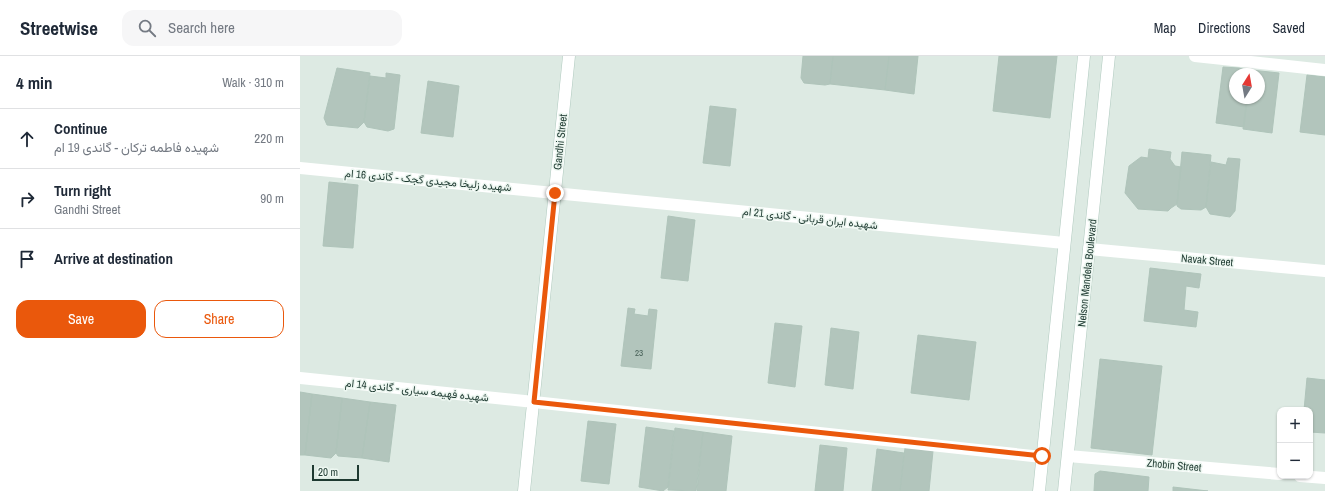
<!DOCTYPE html>
<meta charset="utf-8">
<style>
body{margin:0;font-family:"Archivo Narrow",Vazirmatn,sans-serif;background:#f6f6f7;color:#1f2937}
.controls{position:absolute;right:12px;bottom:12px;display:grid;overflow:hidden;border-radius:8px;box-shadow:0 1px 3px #0004}
.controls button{width:36px;height:36px;display:grid;place-items:center;padding:0;border:0;border-bottom:1px solid #e0e1e3;background:#fff;color:#1f2937;font:20px sans-serif}
.compass{position:absolute;left:929px;top:12px;width:36px;height:36px;border-radius:50%;background:#fff;box-shadow:0 1px 3px #0004;rotate:11deg}
.scale{position:absolute;left:12px;bottom:10px;width:47px;box-sizing:border-box;padding-left:4px;border:2px solid #1e3a31;border-top:0;font-size:11px;line-height:14px;white-space:nowrap;color:#1e3a31;-webkit-text-stroke:3px #edf7f1;paint-order:stroke}
.stop{position:absolute;width:12px;height:12px;margin:-9px;border:3px solid #ea580c;border-radius:50%;background:#fff}
.stop.end{background:#ea580c;border-color:#fff;box-shadow:0 1px 4px #0008}
.list{margin:0;padding:0;list-style:none}
h2{display:flex;justify-content:space-between;align-items:center;height:52px;margin:0;padding:0 16px;font-size:17px}
h2 small{font-size:13px;font-weight:400;color:#747a83}
.list li{display:grid;grid-template-columns:26px 1fr auto;gap:12px;align-items:center;box-sizing:border-box;height:60px;padding:0 16px;border-top:1px solid #e0e1e3}
.list b{display:block;font-size:15px;white-space:nowrap}
.list p{margin:0;font-size:13px;white-space:nowrap;color:#747a83}
.list em{font-size:13px;font-style:normal;color:#747a83}
.actions{display:flex;gap:8px;padding:12px 16px}
.actions a{flex:1;padding:9px 0;border:1px solid #ea580c;border-radius:12px;text-align:center;font-size:14px;color:#ea580c}
.actions .main{background:#ea580c;color:#fff}
.icon{flex:none;width:22px;height:22px;fill:none;stroke:currentColor;stroke-width:2;stroke-linecap:round;stroke-linejoin:round}
.map{position:relative;flex:none;width:1025px;height:435px;overflow:hidden}
header{display:flex;align-items:center;gap:24px;box-sizing:border-box;height:56px;padding:0 20px;background:#fff;border-bottom:1px solid #e0e1e3}
header strong{font-size:19px}
nav{display:flex;gap:22px;margin-inline-start:auto;font-size:14px}
.search{width:280px;height:36px;background:#f6f6f7;display:flex;align-items:center;gap:10px;box-sizing:border-box;padding:0 14px;border-radius:12px;color:#747a83;font-size:15px}
main{display:flex}
aside{flex:1;background:#fff}
.map>svg:first-child{display:block}
.building{fill:#b2c5bc;stroke:#afc4ba}
.lines{fill:none;stroke-linecap:round;stroke-linejoin:round}
.secondary-casing{stroke:#b0cabf;stroke-width:13}
.minor{stroke:#fff;stroke-width:12}
.secondary{stroke:#fff;stroke-width:12}
.route{stroke:#ea580c;stroke-width:5}
.labels{text-anchor:middle;dominant-baseline:central;stroke-width:3;stroke-linejoin:round;paint-order:stroke}
.number-label{font-size:9px;fill:#435d54}
.street-label{font-size:11px;fill:#1e3a31;stroke:#edf7f1}
</style>
<header>
<strong>Streetwise</strong>
<div class="search"><svg class="icon" aria-label="search" viewBox="0 0 24 24"><circle cx="10" cy="10" r="6"/><path d="M15 15l6 6"/></svg>Search here</div>
<nav><a>Map</a><a>Directions</a><a>Saved</a></nav>
</header>
<main>
<aside>
<h2>4 min<small>Walk · 310 m</small></h2>
<ul class="list">
<li><svg class="icon" aria-label="ahead" viewBox="0 0 24 24"><path d="M12 20V5M6 11l6-6 6 6"/></svg><div><b>Continue</b><p>شهیده فاطمه ترکان - گاندی 19 ام</p></div><em>220 m</em></li>
<li><svg class="icon" aria-label="right" viewBox="0 0 24 24"><path d="M7 20v-9h11M14 6l5 5-5 5"/></svg><div><b>Turn right</b><p>Gandhi Street</p></div><em>90 m</em></li>
<li><svg class="icon" aria-label="arrive" viewBox="0 0 24 24"><path d="M6 21V4h12l-3 4 3 4H6"/></svg><div><b>Arrive at destination</b></div></li>
</ul>
<div class="actions"><a class="main">Save</a><a>Share</a></div>
</aside>
<div class="map">
<svg width="1025" height="435" viewBox="0 0 1025 435">
<rect width="100%" height="100%" fill="#ddeae3"/>
<path class="building" d="M503 0H533L530 28 525 29 504 27 501 22Z
M533 0H589L585 34 530 28Z
M589 0H618L614 38 585 34Z
M699 0H757L750 62 693 55Z
M923 11 939 12 950 15V18H935V42H947L944 71 916 67Z
M37 12 70 17 64 66 58 72 27 69 24 62Z
M951 14 979 17 972 77 943 73 947 42H959V18H950Z
M86 17 100 19 94 73 88 75 67 71 64 66 70 20 86 22Z
M1007 19 1025 21V79L1000 76Z
M128 25 159 30 153 81 121 77Z
M410 50 436 53 430 110 403 107Z
M849 93 871 96 870 103 875 110 881 111 877 148 871 152 868 155 838 153 825 137 829 110 841 101 848 102Z
M882 96 911 99 906 151 901 154 881 153 877 150Z
M928 102 940 103 935 155 930 161 910 158 906 151 911 106 926 109Z
M29 126 58 129 53 192 23 190Z
M368 160 395 164 388 225 361 222Z
M850 212 901 218 899 232 886 230 884 254 898 256 896 271 844 265Z
M328 252 335 253 334 258 348 260 349 253 357 254 351 313 321 310Z
M475 267 502 270 495 331 468 327Z
M531 272 559 276 553 333 525 329Z
M618 279 676 286 669 344 611 337Z
M800 303 862 310 852 399 791 392Z
M1007 322 1025 324V377L1010 376V354H1004Z
M0 336 12 338 5 399H0Z
M12 338 42 342 36 397 31 402 5 399Z
M42 342 70 346 62 402 38 400 36 397Z
M70 346 96 349 89 406 62 402Z
M288 365 316 368 309 428 281 425Z
M346 371 374 375 368 431 363 435 339 431Z
M375 372 403 376 396 435 368 434Z
M403 376 432 380 426 435H398L397 434Z
M520 389 547 392 543 435H515Z
M605 392 633 395 629 435H600Z
M577 393 604 397 600 435H572Z
M800 415 849 421 848 435H794L795 418Z
M873 431 908 435H873Z"/>
<g class="lines">
<defs>
<path id="secondary" d="M224 435 269 0
M739 435 784 0
M764 435 809 0"/>
</defs>
<use href="#secondary" class="secondary-casing"/>
<path class="minor" d="M895 0 1025 14
M0 112 764 187
M789 193 1025 215
M0 322 234 346 742 401
M768 400 980 418
M1000 420 1025 422"/>
<use href="#secondary" class="secondary"/>
</g>
<g class="lines">
<path class="route" d="M255 137 234 346 742 400"/>
</g>
<g class="labels">
<g class="number-label">
<text x="339" y="297">23</text>
</g>
<g class="street-label">
<text transform="translate(260 86) rotate(-84)">Gandhi Street</text>
<text transform="translate(128 124) rotate(5)">شهیده زلیخا مجیدی گجک - گاندی 16 ام</text>
<text transform="translate(510 162) rotate(6)">شهیده ایران قربانی - گاندی 21 ام</text>
<text transform="translate(907 204) rotate(5)">Navak Street</text>
<text transform="translate(787 217) rotate(-84)">Nelson Mandela Boulevard</text>
<text transform="translate(117 334) rotate(6)">شهیده فهیمه سیاری - گاندی 14 ام</text>
<text transform="translate(874 409) rotate(5)">Zhobin Street</text>
</g>
</g>
</svg>
<div class="controls">
<button>+</button>
<button>−</button>
</div>
<svg class="compass" viewBox="-18 -18 36 36"><path d="M0-13l5 13h-10z" fill="#e53935"/><path d="M0 13l5-13h-10z" fill="#747a83"/></svg>
<div class="scale">20 m</div>
<div class="stop" style="left:742px;top:400px"></div>
<div class="stop end" style="left:255px;top:137px"></div>
</div>
</main>
